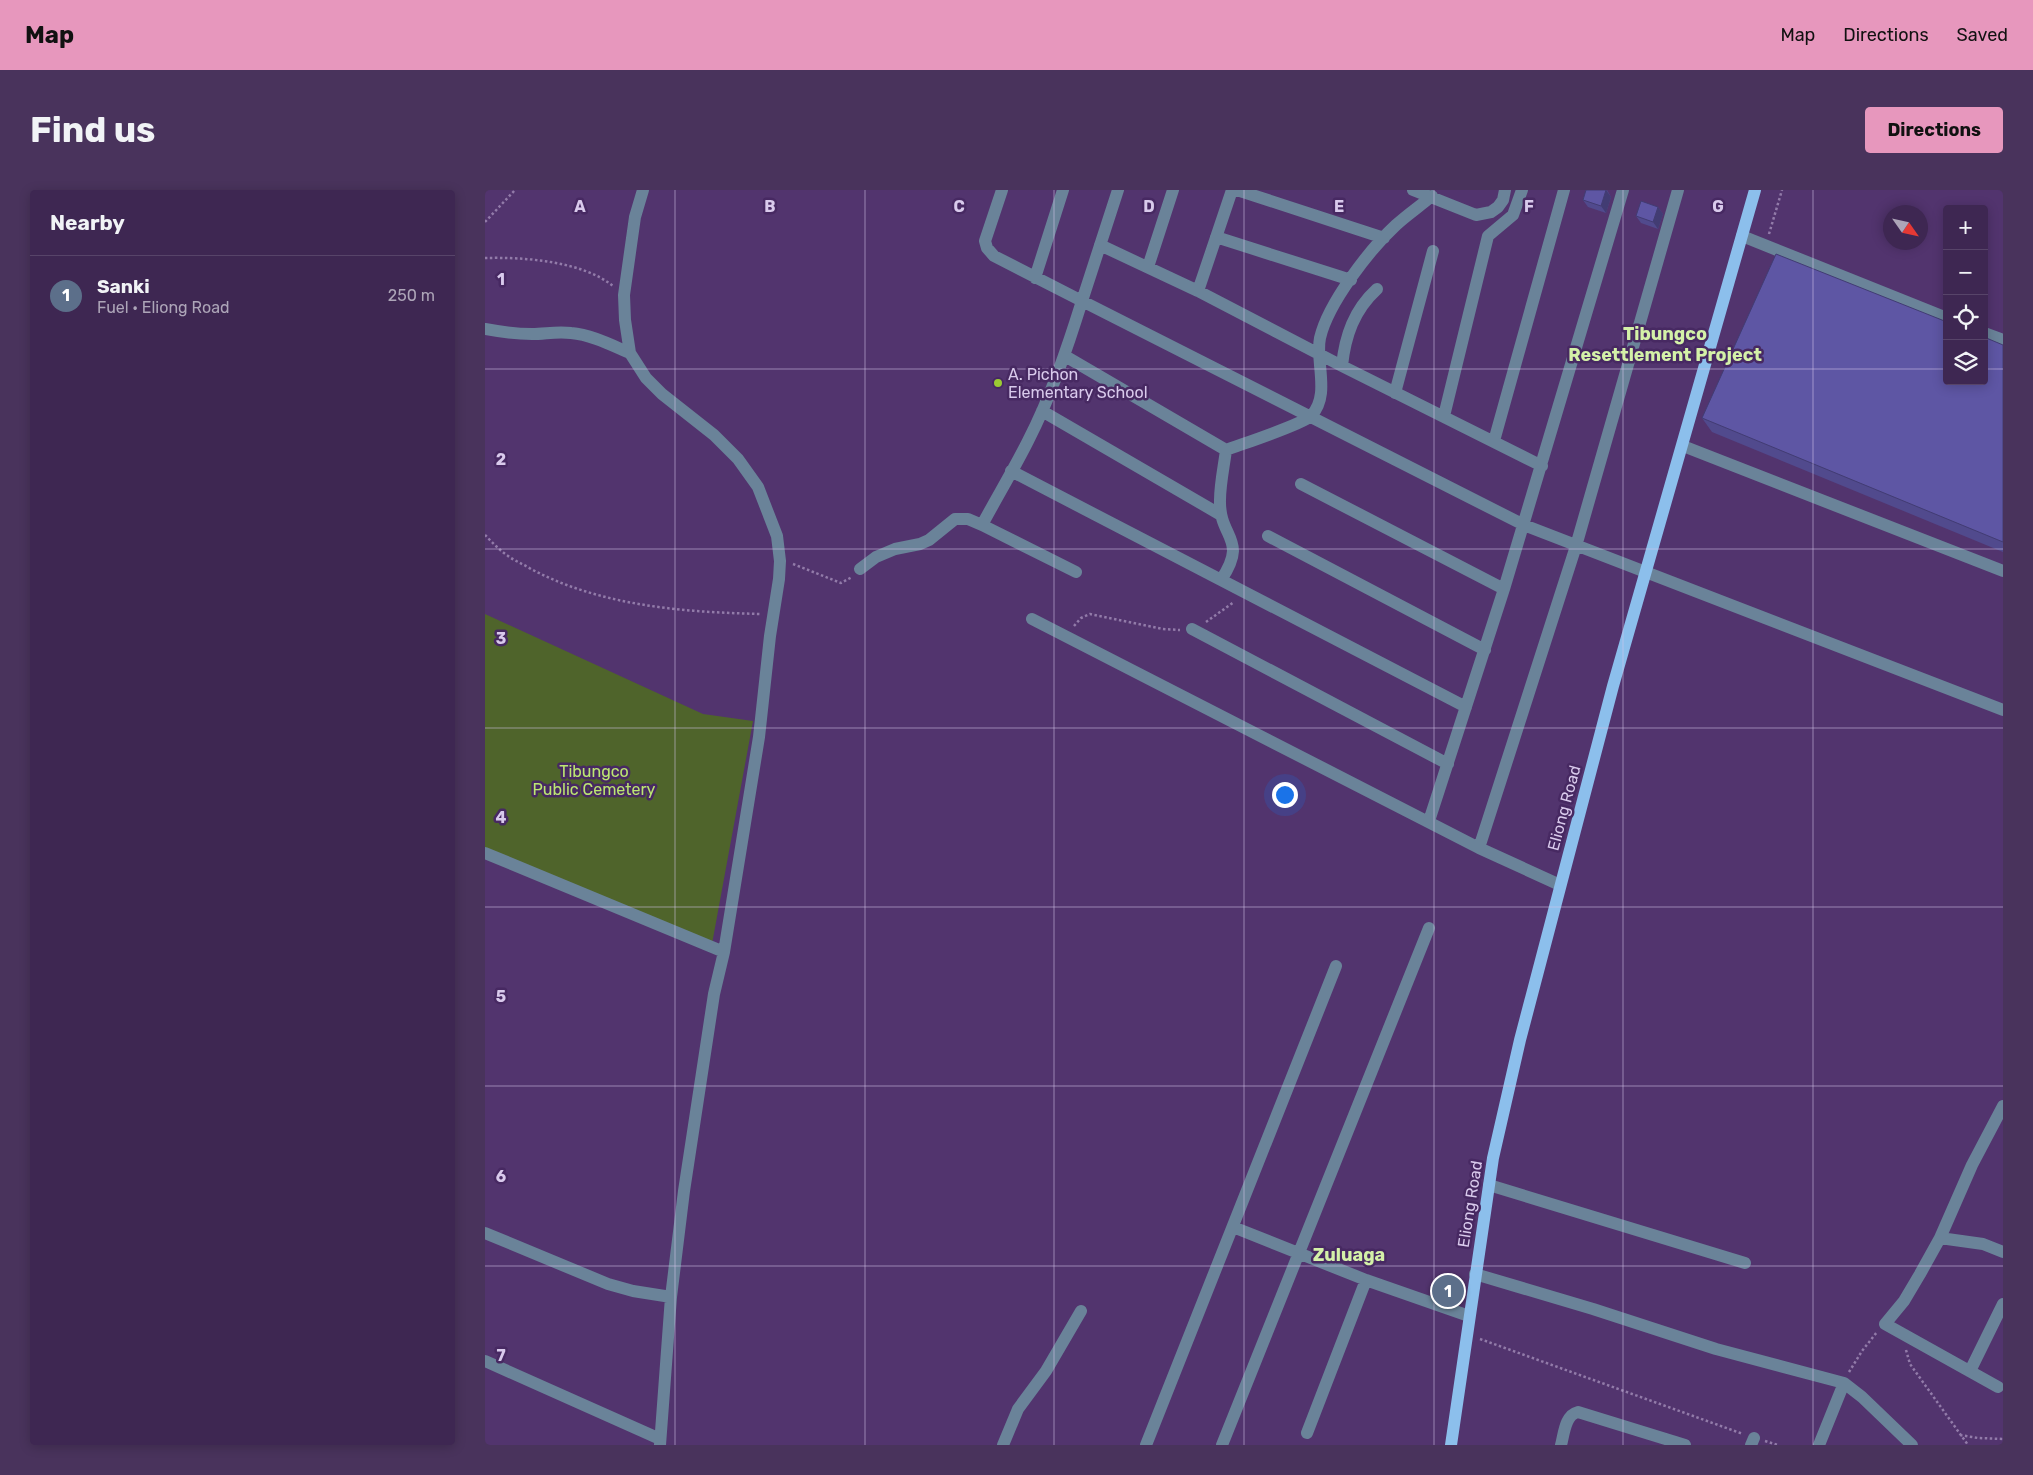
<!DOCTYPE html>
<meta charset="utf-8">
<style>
body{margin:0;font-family:Rubik,sans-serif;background:#49335c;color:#f1f3f6}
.controls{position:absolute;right:15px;top:15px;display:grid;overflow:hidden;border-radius:5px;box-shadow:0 2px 12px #0003}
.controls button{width:45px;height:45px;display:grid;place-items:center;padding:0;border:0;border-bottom:1px solid #574469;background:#3e2752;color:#f1f3f6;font:25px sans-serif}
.compass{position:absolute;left:1398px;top:15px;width:45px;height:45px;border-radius:50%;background:#3e2752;box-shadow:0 2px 12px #0003;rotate:124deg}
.you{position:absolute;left:799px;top:604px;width:18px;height:18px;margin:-12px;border:4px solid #fff;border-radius:50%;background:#1a73e8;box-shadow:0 0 0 8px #1a73e833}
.badge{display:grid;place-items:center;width:32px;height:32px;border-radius:50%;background:#e797bd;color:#fff;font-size:16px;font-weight:700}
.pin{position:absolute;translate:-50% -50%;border:2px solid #fff;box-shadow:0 1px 5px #0006}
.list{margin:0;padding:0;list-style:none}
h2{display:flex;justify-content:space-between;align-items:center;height:65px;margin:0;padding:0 20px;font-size:21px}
h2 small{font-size:16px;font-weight:400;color:#ada5b8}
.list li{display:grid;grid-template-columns:32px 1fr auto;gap:15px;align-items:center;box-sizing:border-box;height:80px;padding:0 20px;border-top:1px solid #574469}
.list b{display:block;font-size:19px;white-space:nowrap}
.list p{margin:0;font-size:16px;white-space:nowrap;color:#ada5b8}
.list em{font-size:16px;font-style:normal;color:#ada5b8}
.icon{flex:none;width:28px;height:28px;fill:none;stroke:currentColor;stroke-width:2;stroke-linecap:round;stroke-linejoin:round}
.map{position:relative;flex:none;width:1518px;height:1255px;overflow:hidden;border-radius:5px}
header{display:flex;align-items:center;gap:30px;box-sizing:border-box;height:70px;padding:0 25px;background:#e797bd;color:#111}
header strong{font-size:24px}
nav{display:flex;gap:28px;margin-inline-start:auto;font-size:18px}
.intro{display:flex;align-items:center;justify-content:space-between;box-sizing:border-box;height:120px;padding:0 30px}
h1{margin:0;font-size:35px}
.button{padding:12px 22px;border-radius:5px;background:#e797bd;color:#111;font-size:18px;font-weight:700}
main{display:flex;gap:30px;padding:0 30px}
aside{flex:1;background:#3e2752;border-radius:5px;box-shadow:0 2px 12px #0003}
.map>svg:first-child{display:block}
.green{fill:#4f642b}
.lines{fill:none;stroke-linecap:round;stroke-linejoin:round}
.path{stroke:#927ba9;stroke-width:2.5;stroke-dasharray:2.5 2.5;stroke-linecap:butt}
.minor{stroke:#6a8399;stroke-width:12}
.major{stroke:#8cbfec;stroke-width:12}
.wall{fill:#514a8d}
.shaded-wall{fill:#423c73}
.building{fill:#5e56a4;stroke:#423c73}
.grid{fill:none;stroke:#d9caec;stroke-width:1;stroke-opacity:0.55}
.poi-dot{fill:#9bcb33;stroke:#472962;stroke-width:2}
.labels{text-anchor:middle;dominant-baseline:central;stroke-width:5;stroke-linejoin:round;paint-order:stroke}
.poi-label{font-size:16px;fill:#d9caec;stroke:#472962;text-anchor:start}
.park-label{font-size:16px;fill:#bce672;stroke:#472962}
.street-label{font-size:16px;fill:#d9caec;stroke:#472962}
.neighbourhood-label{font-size:18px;font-weight:bold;fill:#d4f1a8;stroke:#472962}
.grid-label{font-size:16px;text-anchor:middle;font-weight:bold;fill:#d9caec;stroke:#472962;stroke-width:5;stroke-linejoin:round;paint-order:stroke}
</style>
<header>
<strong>Map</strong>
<nav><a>Map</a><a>Directions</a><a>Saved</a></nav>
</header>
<div class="intro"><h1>Find us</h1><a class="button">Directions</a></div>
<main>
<aside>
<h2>Nearby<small></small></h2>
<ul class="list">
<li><span class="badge" style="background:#5c6f8a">1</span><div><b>Sanki</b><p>Fuel · Eliong Road</p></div><em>250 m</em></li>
</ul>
</aside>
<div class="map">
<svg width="1518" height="1255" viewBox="0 0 1518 1255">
<rect width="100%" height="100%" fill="#52346e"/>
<path class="green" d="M0 424 218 524 268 531 227 754 0 660Z"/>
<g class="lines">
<path class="path" d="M0 32 30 0
M1284 44 1297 0
M0 68C39 67 97 71 128 96
M0 345C7 352 14 360 23 366 30 371 38 374 46 379 116 416 197 422 275 424
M308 374 356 393 367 387
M721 432 749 412
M589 436 596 428 605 424 678 439 695 440
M995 1149 1258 1244
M1421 1160 1425 1174 1483 1255
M1364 1182 1377 1161 1392 1142
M1475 1245 1493 1248 1518 1249
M1280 1251 1293 1255"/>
<path class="minor" d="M158 0 150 27 139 105 140 130 145 163 161 188 177 204 229 245 253 269 273 297 292 346 295 371 294 389 285 446 274 547 239 762 229 804 199 1001 186 1107 175 1255
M517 0 500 51 502 58 509 66 597 111 633 0
M752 0 899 48
M928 0 991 25 1006 22 1013 17 1018 10 1020 0
M1257 46 1462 128
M731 47 866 90
M615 55 713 101 857 176 1057 276
M663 77 688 0
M550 88 578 0
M713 101 747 0
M0 139C16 142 31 144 47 144 60 144 72 141 86 143 107 145 126 155 145 163
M1499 143 1518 150
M580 166 741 260
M857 176C860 146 869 120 892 99
M910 203 948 61
M557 221 736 325
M959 226 1003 46 1028 25 1037 0
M1009 251 1079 0
M1198 256 1518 381
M526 281 981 517
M816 294 1019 399
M783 346 1000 460
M375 379 391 367 410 359 435 354 444 350 470 329H483L497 335
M591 382 497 335C512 307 529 279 543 251 566 206 582 159 597 111L1039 335 1518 520
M736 390C764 348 734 349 735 310 735 294 739 276 741 260 757 254 816 235 826 226 846 205 830 172 835 148 843 113 885 59 911 35 922 25 935 16 947 6
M547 429 994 658 1075 695
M707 439 963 574
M944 631 1019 399 1138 0
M994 658 1091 356 1193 0
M0 663 239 762
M1004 995 1260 1073
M748 1037 881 1090 984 1126
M0 1043 123 1094 148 1101 186 1107
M1455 1048 1498 1054 1518 1062
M990 1084 1108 1119 1231 1159 1359 1193 1377 1207 1427 1255
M0 1171 175 1249
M1485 1181 1518 1114
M1513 1197 1400 1134 1419 1111 1435 1084 1455 1048 1487 975 1518 916
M822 1243 881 1090
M518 1255 533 1219 561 1181 596 1121
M661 1255 851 776
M737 1255 944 738
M1076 1255C1079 1244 1080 1225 1093 1222L1200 1255
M1266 1255 1269 1248
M1334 1255 1359 1193"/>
<path class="major" d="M966 1255 1008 968 1035 850 1128 496 1270 0"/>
</g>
<path class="wall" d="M1101 0H1122L1126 7 1121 23 1103 17 1098 10Z
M1173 17 1178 24 1173 39 1156 33 1151 26Z
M1518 155V362L1227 242 1217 228Z
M970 1094 968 1109 956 1107 954 1103Z"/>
<path class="shaded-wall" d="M1121 0 1126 7 1121 23 1116 16Z
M1173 17 1178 24 1173 39 1168 32Z
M968 1091 970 1094 968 1109 965 1105Z"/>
<path class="building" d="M1101 0H1121L1116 16 1098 10Z
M1156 11 1173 17 1168 32 1151 26Z
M1291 64 1462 132V191H1499V147L1518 155V352L1217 228Z
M957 1089 968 1091 965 1105 954 1103Z"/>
<path class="grid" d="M190 0V1255M380 0V1255M569 0V1255M759 0V1255M949 0V1255M1138 0V1255M1328 0V1255M0 179H1462M1499 179H1518M0 359H1518M0 538H1518M0 717H1518M0 896H1518M0 1076H1518"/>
<circle class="poi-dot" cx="513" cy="193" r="5"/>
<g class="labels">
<g class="poi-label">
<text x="523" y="184">A. Pichon<tspan x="523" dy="18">Elementary School</tspan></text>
</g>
<g class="park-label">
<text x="109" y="581">Tibungco<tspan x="109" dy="18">Public Cemetery</tspan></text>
</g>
<g class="street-label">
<text transform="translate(1079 618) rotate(-75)">Eliong Road</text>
<text transform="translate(985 1014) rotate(-81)">Eliong Road</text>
</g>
<g class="neighbourhood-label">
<text x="1180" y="144">Tibungco<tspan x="1180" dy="21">Resettlement Project</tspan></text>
<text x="864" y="1065">Zuluaga</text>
</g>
</g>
<g class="grid-label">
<text x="95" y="22">A</text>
<text x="285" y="22">B</text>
<text x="474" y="22">C</text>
<text x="664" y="22">D</text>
<text x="854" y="22">E</text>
<text x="1044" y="22">F</text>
<text x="1233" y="22">G</text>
<text x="16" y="95">1</text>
<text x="16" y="275">2</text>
<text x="16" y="454">3</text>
<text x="16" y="633">4</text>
<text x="16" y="812">5</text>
<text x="16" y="992">6</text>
<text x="16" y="1171">7</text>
</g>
</svg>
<div class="controls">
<button>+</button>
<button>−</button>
<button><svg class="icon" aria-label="locate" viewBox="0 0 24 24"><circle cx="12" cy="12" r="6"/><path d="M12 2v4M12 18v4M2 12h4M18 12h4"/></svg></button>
<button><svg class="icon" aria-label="layers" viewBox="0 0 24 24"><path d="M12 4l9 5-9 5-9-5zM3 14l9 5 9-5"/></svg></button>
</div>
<svg class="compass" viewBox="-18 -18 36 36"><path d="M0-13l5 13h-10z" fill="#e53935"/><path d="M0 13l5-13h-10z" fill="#ada5b8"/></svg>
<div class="you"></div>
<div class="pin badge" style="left:963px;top:1101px;background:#5c6f8a">1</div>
</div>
</main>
